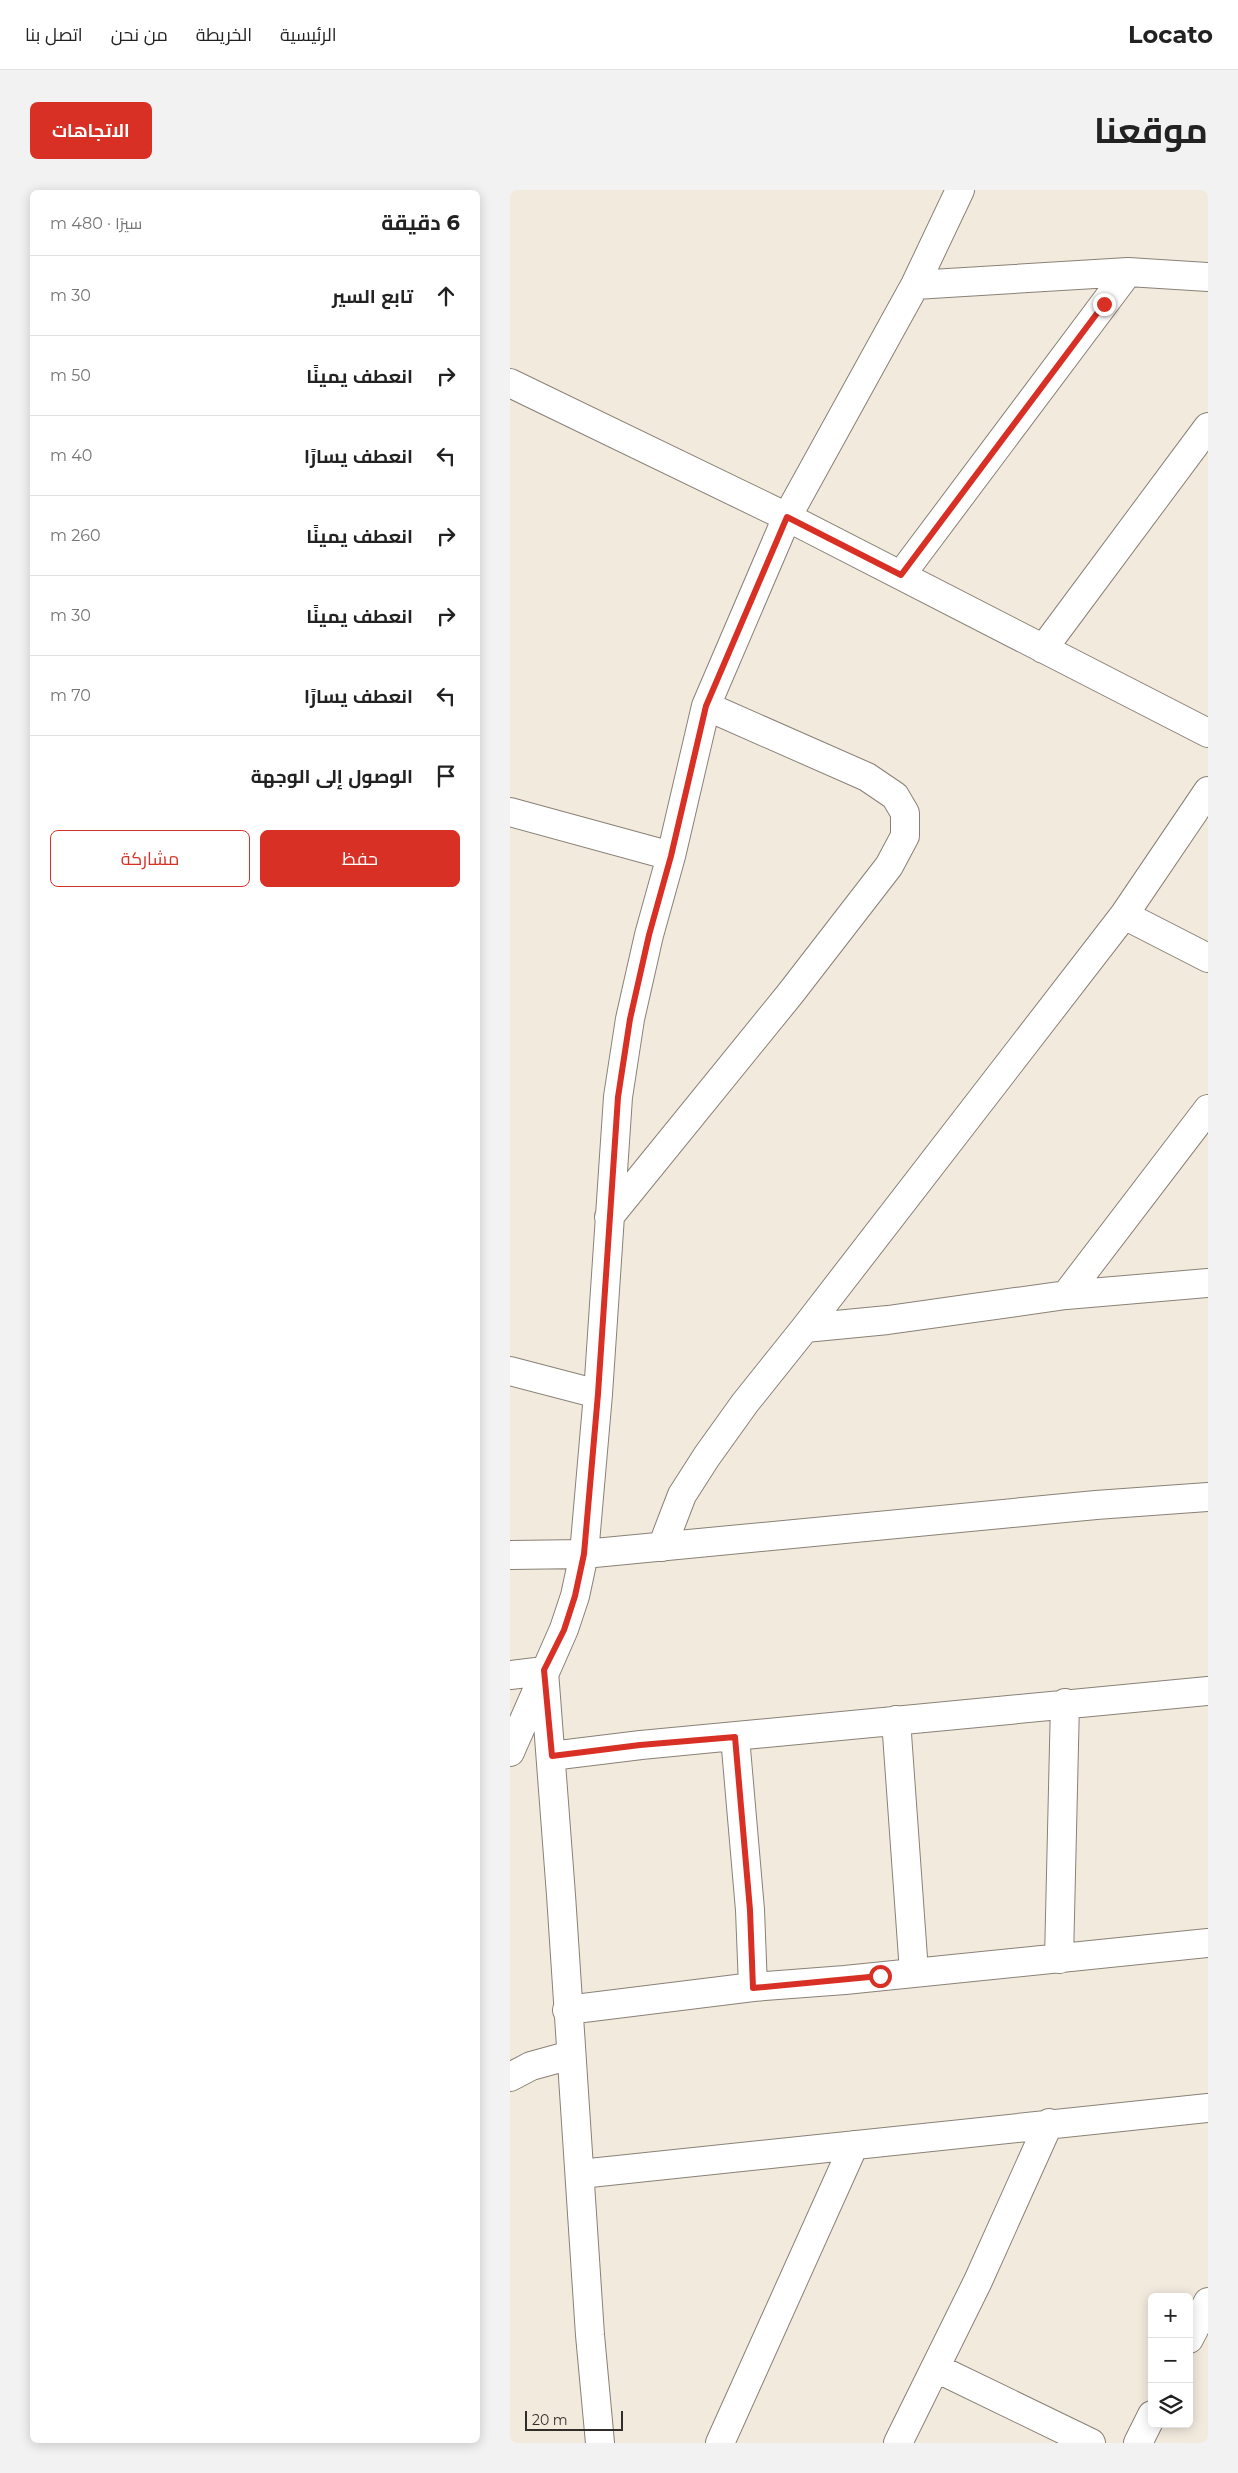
<!DOCTYPE html>
<html lang="ar">
<meta charset="utf-8">
<style>
body{margin:0;font-family:Montserrat,Cairo,sans-serif;background:#f2f2f2;color:#222;direction:rtl}
.controls{position:absolute;right:15px;bottom:15px;display:grid;overflow:hidden;border-radius:8px;box-shadow:0 2px 12px #0003}
.controls button{width:45px;height:45px;display:grid;place-items:center;padding:0;border:0;border-bottom:1px solid #e0e0e0;background:#fff;color:#222;font:25px sans-serif}
.scale{position:absolute;left:15px;bottom:12px;width:98px;box-sizing:border-box;padding-left:5px;border:2px solid #312e29;border-top:0;font-size:14px;line-height:18px;white-space:nowrap;color:#312e29;-webkit-text-stroke:4px #f3eade;paint-order:stroke}
.stop{position:absolute;width:15px;height:15px;margin:-11px;border:4px solid #d93025;border-radius:50%;background:#fff}
.stop.end{background:#d93025;border-color:#fff;box-shadow:0 1px 5px #0008}
.list{margin:0;padding:0;list-style:none}
h2{display:flex;justify-content:space-between;align-items:center;height:65px;margin:0;padding:0 20px;font-size:21px}
h2 small{font-size:16px;font-weight:400;color:#767676}
.list li{display:grid;grid-template-columns:32px 1fr auto;gap:15px;align-items:center;box-sizing:border-box;height:80px;padding:0 20px;border-top:1px solid #e0e0e0}
.list b{display:block;font-size:19px;white-space:nowrap}
.list em{font-size:16px;font-style:normal;color:#767676}
.actions{display:flex;gap:10px;padding:15px 20px}
.actions a{flex:1;padding:11px 0;border:1px solid #d93025;border-radius:8px;text-align:center;font-size:18px;color:#d93025}
.actions .main{background:#d93025;color:#fff}
.icon{flex:none;width:28px;height:28px;fill:none;stroke:currentColor;stroke-width:2;stroke-linecap:round;stroke-linejoin:round}
.map{position:relative;flex:none;width:698px;height:2253px;overflow:hidden;direction:ltr;border-radius:8px}
header{display:flex;align-items:center;gap:30px;box-sizing:border-box;height:70px;padding:0 25px;background:#fff;border-bottom:1px solid #e0e0e0}
header strong{font-size:24px}
nav{display:flex;gap:28px;margin-inline-start:auto;font-size:18px}
.intro{display:flex;align-items:center;justify-content:space-between;box-sizing:border-box;height:120px;padding:0 30px}
h1{margin:0;font-size:35px}
.button{padding:12px 22px;border-radius:8px;background:#d93025;color:#fff;font-size:18px;font-weight:700}
main{display:flex;gap:30px;padding:0 30px}
aside{flex:1;background:#fff;border-radius:8px;box-shadow:0 2px 12px #0003}
.map>svg:first-child{display:block}
.lines{fill:none;stroke-linecap:round;stroke-linejoin:round}
.minor-casing{stroke:#898176;stroke-width:30}
.minor{stroke:#fff;stroke-width:28}
.route{stroke:#d93025;stroke-width:6}
</style>
<header>
<strong>Locato</strong>
<nav><a>الرئيسية</a><a>الخريطة</a><a>من نحن</a><a>اتصل بنا</a></nav>
</header>
<div class="intro"><h1>موقعنا</h1><a class="button">الاتجاهات</a></div>
<main>
<div class="map">
<svg width="698" height="2253" viewBox="0 0 698 2253">
<rect width="100%" height="100%" fill="#f3eade"/>
<g class="lines">
<defs>
<path id="minor" d="M405 95 618 82 698 87
M0 193 277 327 698 543
M391 385 618 82
M533 459 698 237
M0 622 161 666
M614 725 698 768
M99 1027 280 804 379 676 395 646V623L385 606 357 587 196 516
M556 1105 698 919
M295 1138 378 1130 556 1105 698 1093
M0 1181 88 1204
M152 1357 172 1305 197 1266 235 1213 295 1138 614 725 698 601
M0 1365 74 1364 586 1315 698 1307
M0 1485 34 1481 51 1705 80 2145 90 2253
M386 1530 404 1782
M225 1547 240 1720 243 1797
M0 1562 54 1439 65 1406 74 1364 88 1204 108 907 120 829 139 745 161 666 196 516 277 327 405 95 450 0
M41 1566 131 1555 698 1501
M549 1769 555 1513
M57 1820 243 1797 335 1790 698 1753
M0 1887 21 1876 61 1865
M70 1984 698 1918
M679 2149 698 2112
M426 2178 581 2253
M210 2253 344 1955
M388 2253 468 2091 539 1933
M628 2253 642 2225"/>
</defs>
<use href="#minor" class="minor-casing"/>
<use href="#minor" class="minor"/>
</g>
<g class="lines">
<path class="route" d="M370 1786 243 1798 240 1720 225 1547 130 1555 42 1566 34 1480 54 1440 65 1406 74 1364 88 1204 108 907 120 829 139 745 161 666 196 516 277 327 391 385 594 114"/>
</g>
</svg>
<div class="controls">
<button>+</button>
<button>−</button>
<button><svg class="icon" aria-label="layers" viewBox="0 0 24 24"><path d="M12 4l9 5-9 5-9-5zM3 14l9 5 9-5"/></svg></button>
</div>
<div class="scale">20 m</div>
<div class="stop" style="left:370px;top:1786px"></div>
<div class="stop end" style="left:594px;top:114px"></div>
</div>
<aside>
<h2>6 دقيقة<small>سيرًا · 480 m</small></h2>
<ul class="list">
<li><svg class="icon" aria-label="ahead" viewBox="0 0 24 24"><path d="M12 20V5M6 11l6-6 6 6"/></svg><div><b>تابع السير</b></div><em>30 m</em></li>
<li><svg class="icon" aria-label="right" viewBox="0 0 24 24"><path d="M7 20v-9h11M14 6l5 5-5 5"/></svg><div><b>انعطف يمينًا</b></div><em>50 m</em></li>
<li><svg class="icon" aria-label="left" viewBox="0 0 24 24"><path d="M17 20v-9H6M10 6l-5 5 5 5"/></svg><div><b>انعطف يسارًا</b></div><em>40 m</em></li>
<li><svg class="icon" aria-label="right" viewBox="0 0 24 24"><path d="M7 20v-9h11M14 6l5 5-5 5"/></svg><div><b>انعطف يمينًا</b></div><em>260 m</em></li>
<li><svg class="icon" aria-label="right" viewBox="0 0 24 24"><path d="M7 20v-9h11M14 6l5 5-5 5"/></svg><div><b>انعطف يمينًا</b></div><em>30 m</em></li>
<li><svg class="icon" aria-label="left" viewBox="0 0 24 24"><path d="M17 20v-9H6M10 6l-5 5 5 5"/></svg><div><b>انعطف يسارًا</b></div><em>70 m</em></li>
<li><svg class="icon" aria-label="arrive" viewBox="0 0 24 24"><path d="M6 21V4h12l-3 4 3 4H6"/></svg><div><b>الوصول إلى الوجهة</b></div></li>
</ul>
<div class="actions"><a class="main">حفظ</a><a>مشاركة</a></div>
</aside>
</main>
